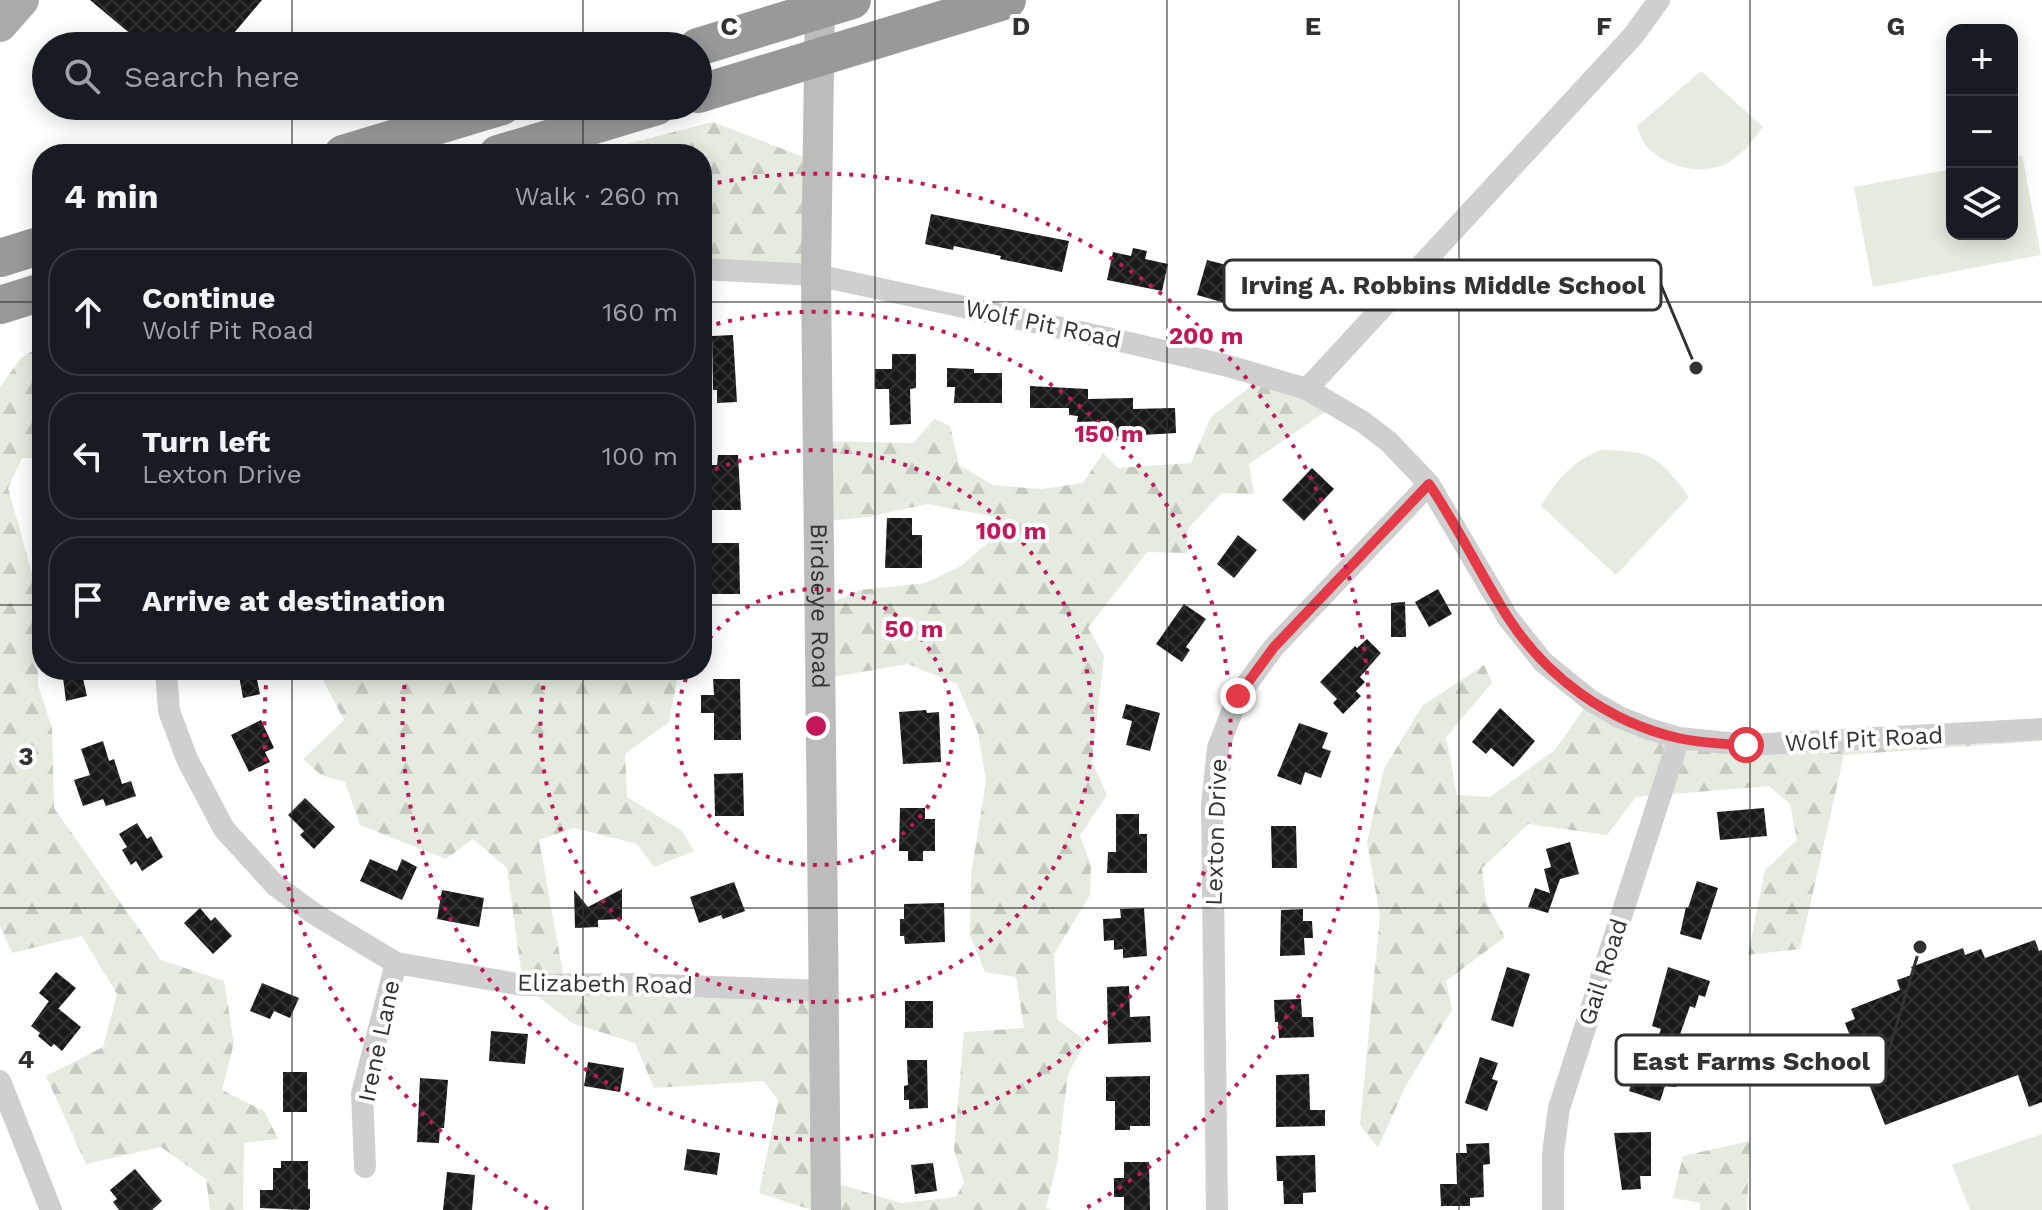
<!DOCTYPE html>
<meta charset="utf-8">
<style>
body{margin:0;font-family:"Work Sans",sans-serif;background:#20242c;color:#f1f3f6}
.controls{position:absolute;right:24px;top:24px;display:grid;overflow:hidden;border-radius:16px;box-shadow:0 4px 20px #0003}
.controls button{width:72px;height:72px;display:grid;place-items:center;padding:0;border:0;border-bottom:2px solid #363941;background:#171b24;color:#f1f3f6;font:40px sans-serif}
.stop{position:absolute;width:24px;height:24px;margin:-18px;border:6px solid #e43947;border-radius:50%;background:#fff}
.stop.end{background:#e43947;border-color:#fff;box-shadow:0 2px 8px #0008}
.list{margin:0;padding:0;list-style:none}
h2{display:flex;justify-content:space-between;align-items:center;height:104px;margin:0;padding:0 32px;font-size:34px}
h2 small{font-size:26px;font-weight:400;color:#9ea1a6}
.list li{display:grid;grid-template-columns:52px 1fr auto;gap:24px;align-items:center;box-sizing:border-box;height:128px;margin:0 16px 16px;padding:0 16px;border:2px solid #363941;border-radius:32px}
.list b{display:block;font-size:30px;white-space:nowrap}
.list p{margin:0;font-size:26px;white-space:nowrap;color:#9ea1a6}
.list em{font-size:26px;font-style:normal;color:#9ea1a6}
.icon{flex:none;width:44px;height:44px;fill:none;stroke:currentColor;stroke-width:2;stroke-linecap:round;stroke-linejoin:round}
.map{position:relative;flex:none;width:2042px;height:1210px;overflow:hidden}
.search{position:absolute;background:#171b24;box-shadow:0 4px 20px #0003;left:32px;top:32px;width:680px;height:88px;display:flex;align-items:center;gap:20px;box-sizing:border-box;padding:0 28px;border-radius:44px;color:#9ea1a6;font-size:30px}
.panel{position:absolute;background:#171b24;box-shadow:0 4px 20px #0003;left:32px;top:144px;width:680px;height:536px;border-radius:32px}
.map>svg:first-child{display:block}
.green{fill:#e5ebde}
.forest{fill:url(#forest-firs)}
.building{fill:url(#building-cross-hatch)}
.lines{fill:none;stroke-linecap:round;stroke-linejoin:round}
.street{stroke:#cfcfcf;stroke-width:22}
.secondary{stroke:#bcbcbc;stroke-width:30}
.primary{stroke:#aaa;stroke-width:34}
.highway{stroke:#999;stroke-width:38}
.route{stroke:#e43947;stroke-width:10}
.grid{fill:none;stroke:#323232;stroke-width:2;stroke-opacity:0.55}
.ring{fill:none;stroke:#c2185b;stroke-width:4;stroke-dasharray:4 8}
.labels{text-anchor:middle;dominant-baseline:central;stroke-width:8;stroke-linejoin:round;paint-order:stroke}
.street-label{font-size:24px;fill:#323232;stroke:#fff}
.grid-label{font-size:26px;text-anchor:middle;font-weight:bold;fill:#323232;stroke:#fff;stroke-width:8;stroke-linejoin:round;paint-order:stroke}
.centre{fill:#c2185b;stroke:#fff;stroke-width:4}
.ring-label{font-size:24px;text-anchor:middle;font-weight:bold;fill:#c2185b;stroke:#fff;stroke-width:8;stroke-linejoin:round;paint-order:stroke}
.leader{fill:none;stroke:#323232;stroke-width:3}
.callout-dot{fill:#323232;stroke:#fff;stroke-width:3}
.callout{fill:#fff;stroke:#323232;stroke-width:3}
.callout-label{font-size:26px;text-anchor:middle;font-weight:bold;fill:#323232}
</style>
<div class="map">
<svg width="2042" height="1210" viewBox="0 0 2042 1210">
<defs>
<pattern id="forest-firs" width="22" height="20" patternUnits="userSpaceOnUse" patternTransform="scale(2)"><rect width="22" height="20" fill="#e5ebde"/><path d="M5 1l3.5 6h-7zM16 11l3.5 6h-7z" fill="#c5cabf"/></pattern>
<pattern id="building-cross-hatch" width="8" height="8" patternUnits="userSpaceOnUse" patternTransform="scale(2)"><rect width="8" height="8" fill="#191919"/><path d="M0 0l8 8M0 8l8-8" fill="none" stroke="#323232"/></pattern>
</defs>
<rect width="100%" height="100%" fill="#fff"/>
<path class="green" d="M1701 71 1763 127C1753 141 1740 158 1723 165 1697 176 1661 165 1644 143 1641 139 1639 131 1637 126Z
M2022 155 2041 255 1873 287 1854 187 1952 169V234H2012V157Z
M1601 450C1652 451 1659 456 1689 497L1616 575 1541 506C1557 480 1572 461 1601 450Z
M2042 1134V1210H1970L1952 1165Z"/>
<path class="forest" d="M713 122 816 162V275L702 269V154H588Z
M42 345V458H22L8 488 35 584 38 685 52 728 54 808 161 960 224 981 234 1043 222 1090 264 1111 278 1139 244 1143 243 1210H210L206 1179 161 1147 86 1164 46 1076 103 1047 117 994 82 936 12 953 0 926V387L21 358Z
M1264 376 1335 405 1249 464 1254 494 1221 493 1188 529 1187 553 1147 552 1088 628 1104 656 1092 761 1107 795 1080 835 1091 866 1090 895 1054 954 1057 1019 1086 1041 1068 1074 1057 1163 1046 1208 1053 1210H812L759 1193 778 1100 764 1081 654 1088 635 1043 572 1023 523 985 507 868 473 839 446 859 360 825 345 782 321 775 303 759 344 720 318 670H679L669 722 625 754 627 797 682 831 694 851 654 867 637 844 574 828 539 840 565 984 823 991 826 1180 901 1203 956 1197 964 1182 954 1150 964 1032 1024 1028 1016 977 985 972 970 935 971 875 986 781 978 733 957 684 908 664 820 679 819 608 860 590 925 583 961 566 992 539 996 517 928 504 868 517 819 522 818 441 913 443 934 419 950 426 959 465 993 485 1042 489 1083 483 1103 453 1118 468 1191 463 1211 417Z
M1484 665 1492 683 1446 737 1457 795 1490 797 1555 750 1590 700 1679 738 2042 729V741L1844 755 1800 949 1748 955 1765 870 1797 840 1790 804 1769 786 1636 797 1607 835 1528 824 1482 868 1486 902 1505 937 1446 981 1452 1010 1405 1087 1378 1148 1360 1125 1380 916 1367 842 1384 769 1422 706Z
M1750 1141 1747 1210H1700V1203L1673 1198 1683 1156Z"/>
<path class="building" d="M90 0H262L223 46H145Z
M931 214 1069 241 1062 272 1000 259 1001 256 954 246 953 250 925 244Z
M1133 248 1147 251 1145 259 1168 264 1162 291 1107 280 1113 252 1131 256Z
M1207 260 1242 269 1232 305 1197 295Z
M733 335 737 402 717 403V390H713L712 336Z
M892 354H916V388L910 389 911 424 890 425 889 389H875V369H892Z
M947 368 974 369V373H1002V403H954L955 387H947Z
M1030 386 1088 389V399L1133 398V409L1175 408 1176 433 1110 437 1109 421 1077 422 1078 416 1069 415V408H1030Z
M718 455H738L741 510H703V465H717Z
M1312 468 1334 489 1304 521 1282 500Z
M887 518H912V535H922V568H885Z
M1238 535 1257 550 1234 578 1217 564Z
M710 543H739L740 594H710Z
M1438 589 1452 614 1429 627 1415 602Z
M1405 602 1406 637H1391V603Z
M1184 604 1206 619 1186 647 1190 650 1182 662 1156 644Z
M1367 639 1381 653 1360 677 1365 682 1356 691 1361 696 1343 714 1333 703 1337 699 1320 682 1355 646 1357 648Z
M62 670H81L87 696 66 701Z
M238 670H255L260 694 243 698Z
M713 679H740L741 740H714V713H701V695H714Z
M1126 704 1160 713 1150 751 1126 745 1132 721 1122 718Z
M1500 708 1535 741 1513 767 1491 748 1486 754 1472 742Z
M926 710 927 713 939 712 941 762 903 764 899 712Z
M261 720 274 748 265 752 270 762 249 772 231 735Z
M1299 723 1328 733 1322 748 1331 751 1321 778 1305 772 1301 785 1277 776Z
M103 741 109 761 114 759 122 784 131 781 136 796 106 806 103 799 83 806 74 780 90 775 81 749Z
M743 773 744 816H715L714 774Z
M305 798 335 827 314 849 300 835 304 831 288 815Z
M900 808H925V819H935V851H923V861H908V851H899Z
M1764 808 1767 836 1720 840 1717 812Z
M1116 814H1139V834H1147V873H1107L1108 852H1116Z
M137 823 147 839 151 836 163 857 142 871 136 861 131 865 122 850 127 847 119 834Z
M1271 826H1296L1297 868H1272Z
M1570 842 1579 874 1560 879 1548 913 1528 907 1535 888 1550 893 1544 869 1551 867 1546 849Z
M370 859 397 871 402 859 417 867 402 900 360 881Z
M1697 881 1718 888 1701 940 1680 934 1686 907 1688 908Z
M734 882 745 911 723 919 721 915 699 923 690 897Z
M622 889V919L598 920V927L575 928 574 890 588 907Z
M442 890 484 898 479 927 437 919Z
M944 903 945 942 905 944 904 936H900V919H904V904Z
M200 908 211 921 215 917 232 936 213 954 184 923Z
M1144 908 1147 956 1123 958V949L1114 950V940L1104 941 1103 919 1121 918 1120 909Z
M1303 909V921H1312L1313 938H1304L1305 955 1280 956 1281 910Z
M2035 940 2039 951 2042 950V1102L2029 1107 2018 1075 1885 1125 1845 1023 1855 1019 1851 1009 1900 990 1897 980 1914 974 1911 967 1963 948 1965 955 1981 949 1985 958Z
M1507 967 1530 974 1513 1027 1491 1020Z
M1668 967 1710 981 1705 997 1699 995 1695 1008 1690 1006 1677 1043 1715 1056 1709 1074 1684 1066 1676 1087 1665 1086 1660 1101 1629 1091 1634 1075 1644 1078 1661 1029 1652 1026Z
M56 972 76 988 58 1009 39 993Z
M262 983 299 998 290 1018 274 1011 270 1019 250 1011Z
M1129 986 1130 1017 1150 1016 1151 1042 1108 1044 1107 987Z
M1301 999 1302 1017H1313L1314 1037 1279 1038 1278 1022H1275L1274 1000Z
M49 1001 81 1027 62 1051 54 1044 51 1047 38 1036 40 1033 31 1026Z
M905 1001H933V1028H905Z
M491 1031 528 1034 525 1064 489 1061Z
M1480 1057 1498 1063 1492 1079 1498 1081 1487 1111 1465 1103Z
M907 1060H927L928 1108 909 1109V1100H904V1086L908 1085Z
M588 1062 624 1068 620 1092 584 1086Z
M283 1072H307V1112H283Z
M1309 1074 1310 1110H1325V1126L1276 1127V1075Z
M1150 1076V1126H1130V1130H1115V1101H1106V1077Z
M420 1078 448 1080 444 1128H440L439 1143 417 1142Z
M1651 1132V1176H1640L1641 1189 1622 1190 1614 1133Z
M1489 1143 1490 1164 1483 1165 1484 1197 1470 1198V1206H1441L1440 1184H1457L1456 1153H1467L1466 1144Z
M687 1149 720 1153 717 1175 684 1170Z
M1315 1155 1316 1192 1303 1193V1204H1284L1283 1181H1277L1276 1156Z
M281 1161H308V1189H310V1208L308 1210 260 1208V1190H273V1168H281Z
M1124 1162H1149L1150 1210H1124V1197H1114V1178H1124Z
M933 1163 937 1191 915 1194 911 1165Z
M135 1169 162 1201 152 1210H119L113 1202 117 1199 110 1190Z
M447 1172 475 1175 472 1210H443Z"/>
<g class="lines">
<path class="street" d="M702 269 816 275 1112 339 1228 366 1307 389 1363 422 1389 442 1429 484 1508 618 1543 662 1590 700 1619 717 1649 729 1679 738 1746 745 2042 729
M1307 389 1633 36 1659 0
M166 670 169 711 187 759 224 829 276 886 313 913 396 963 523 985 632 984 823 991
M0 1081 51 1210
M365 1167 362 1094 396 963
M1217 1210 1212 805 1218 748 1238 696 1274 647 1429 484
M1553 1210V1153L1559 1108 1679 738"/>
<path class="secondary" id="s1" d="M820 0 816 275 826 1210"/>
<path class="primary" d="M0 25 22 0"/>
<path class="highway" d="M698 47 852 0
M698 94 1007 0
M343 154 502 106
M498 154 657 106
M0 258 42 245
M0 305 42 292"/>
</g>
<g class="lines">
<path class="route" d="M1238 696 1274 647 1429 484C1458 527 1480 573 1507 616 1546 677 1608 722 1678 738 1700 743 1723 744 1746 745"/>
</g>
<path class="grid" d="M292 0V46M583 0V46M875 0V1210M1167 0V1210M1459 0V1210M1750 0V1210M292 106V154M583 106V154M0 302H42M702 302H2042M0 605H42M702 605H2042M292 670V1210M583 670V1210M0 908H2042"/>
<g class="ring">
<path d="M702 648A138 138 0 1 1 689 671"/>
<path d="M704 474A276 276 0 1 1 546 671"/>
<path d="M705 327A414 414 0 1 1 406 672"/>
<path d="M548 1209A552 552 0 0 1 267 673M706 185A552 552 0 0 1 1084 1209"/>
</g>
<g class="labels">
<g class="street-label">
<text transform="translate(1043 324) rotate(12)">Wolf Pit Road</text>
<text stroke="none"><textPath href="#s1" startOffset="606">Birdseye Road</textPath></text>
<text transform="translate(1864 739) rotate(-3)">Wolf Pit Road</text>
<text transform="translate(1216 832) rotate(-88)">Lexton Drive</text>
<text transform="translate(1603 972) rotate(-72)">Gail Road</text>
<text transform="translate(605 984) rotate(1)">Elizabeth Road</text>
<text transform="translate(379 1041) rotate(-78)">Irene Lane</text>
</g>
</g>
<g class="grid-label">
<text x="729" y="35">C</text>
<text x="1021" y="35">D</text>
<text x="1313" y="35">E</text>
<text x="1604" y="35">F</text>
<text x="1896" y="35">G</text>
<text x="26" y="765">3</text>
<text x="26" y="1068">4</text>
</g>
<circle cx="816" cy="726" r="12" class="centre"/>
<g class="ring-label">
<text x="1206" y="344">200 m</text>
<text x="1109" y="442">150 m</text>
<text x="1011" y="539">100 m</text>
<text x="914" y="637">50 m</text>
</g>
<path class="leader" d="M1696 368L1661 285M1920 947L1886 1060"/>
<g class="callout-dot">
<circle cx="1696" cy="368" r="8"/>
<circle cx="1920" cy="947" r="8"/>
</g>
<g class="callout">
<rect x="1224" y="260" width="437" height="50" rx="8"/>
<rect x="1616" y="1035" width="270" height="50" rx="8"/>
</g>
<g class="callout-label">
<text x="1443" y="294">Irving A. Robbins Middle School</text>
<text x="1751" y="1070">East Farms School</text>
</g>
</svg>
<div class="controls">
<button>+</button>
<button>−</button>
<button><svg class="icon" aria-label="layers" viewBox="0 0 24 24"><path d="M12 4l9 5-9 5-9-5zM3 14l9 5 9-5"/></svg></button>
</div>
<div class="stop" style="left:1746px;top:745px"></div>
<div class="stop end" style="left:1238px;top:696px"></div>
<div class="search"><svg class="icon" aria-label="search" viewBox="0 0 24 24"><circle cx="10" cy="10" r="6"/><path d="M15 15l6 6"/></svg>Search here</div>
<section class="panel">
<h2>4 min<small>Walk · 260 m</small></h2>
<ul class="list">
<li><svg class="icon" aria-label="ahead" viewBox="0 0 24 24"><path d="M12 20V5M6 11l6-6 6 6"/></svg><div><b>Continue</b><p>Wolf Pit Road</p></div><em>160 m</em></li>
<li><svg class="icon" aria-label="left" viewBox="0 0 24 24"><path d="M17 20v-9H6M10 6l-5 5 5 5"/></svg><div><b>Turn left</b><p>Lexton Drive</p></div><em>100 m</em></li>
<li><svg class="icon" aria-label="arrive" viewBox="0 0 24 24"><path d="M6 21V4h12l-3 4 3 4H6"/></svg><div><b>Arrive at destination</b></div></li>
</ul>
</section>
</div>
